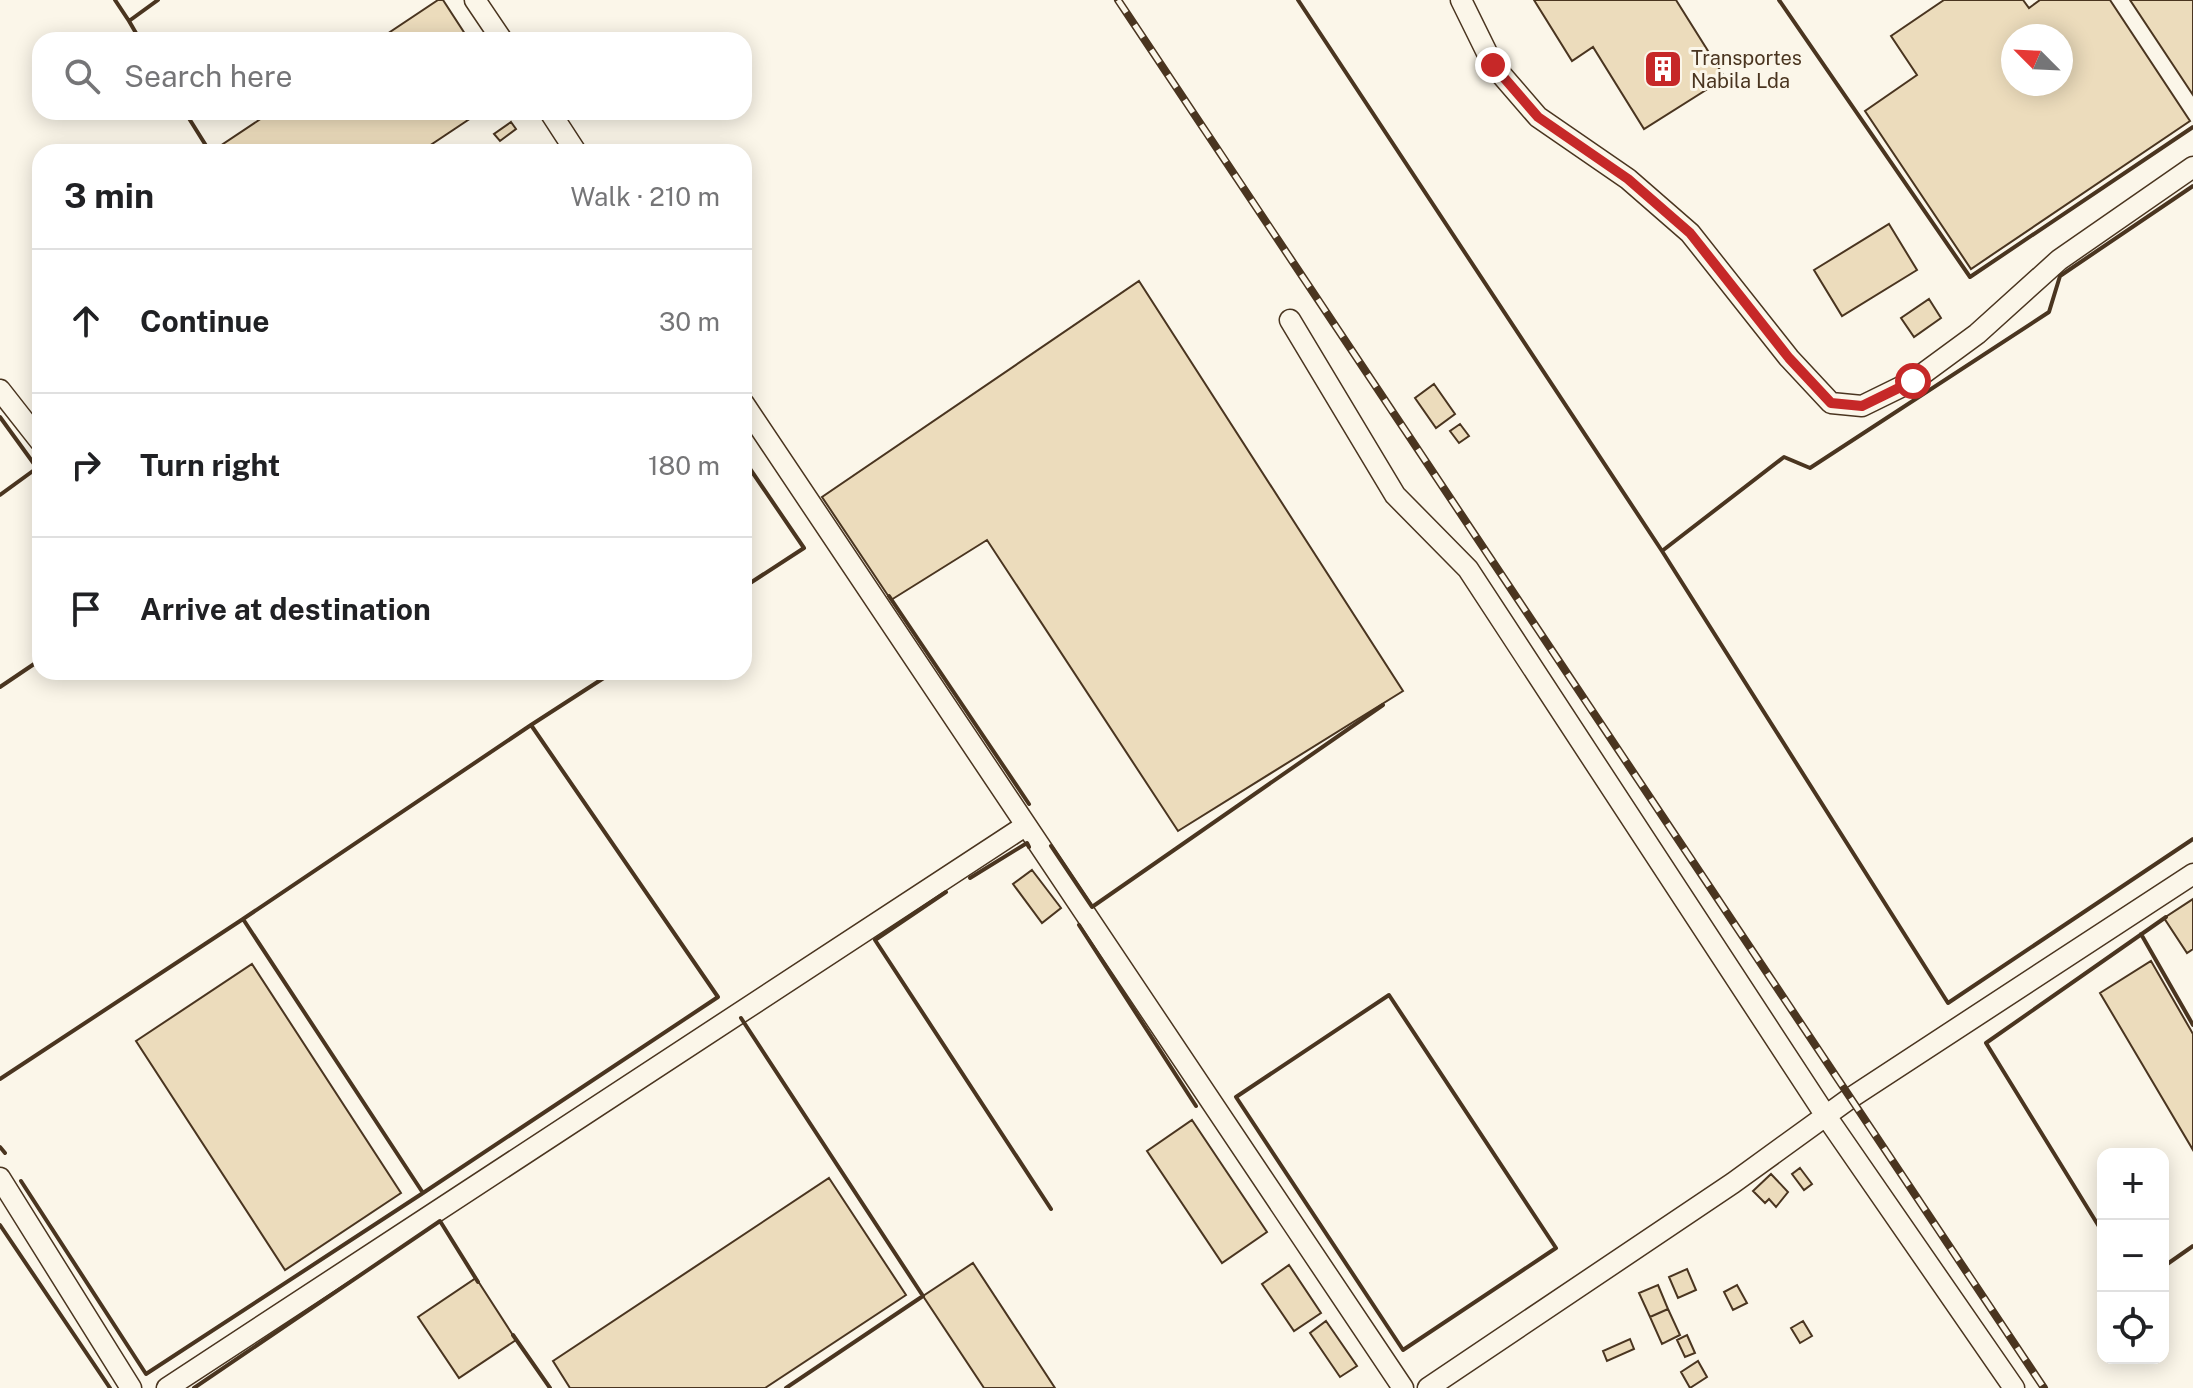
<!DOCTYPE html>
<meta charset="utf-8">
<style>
body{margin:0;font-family:"Public Sans",sans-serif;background:#f6f6f6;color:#202124}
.controls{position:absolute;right:24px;bottom:24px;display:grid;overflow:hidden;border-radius:16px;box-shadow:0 4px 20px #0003}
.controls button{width:72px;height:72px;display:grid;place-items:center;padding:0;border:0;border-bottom:2px solid #e0e0e0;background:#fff;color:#202124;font:40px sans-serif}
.compass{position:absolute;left:2001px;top:24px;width:72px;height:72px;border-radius:50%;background:#fff;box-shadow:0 4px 20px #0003;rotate:294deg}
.stop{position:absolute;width:24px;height:24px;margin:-18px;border:6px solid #c62828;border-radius:50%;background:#fff}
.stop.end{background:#c62828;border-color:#fff;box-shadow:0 2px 8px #0008}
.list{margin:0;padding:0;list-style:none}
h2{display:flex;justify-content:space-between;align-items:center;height:104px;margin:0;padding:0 32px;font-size:34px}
h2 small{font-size:26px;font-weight:400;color:#757577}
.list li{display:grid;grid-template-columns:52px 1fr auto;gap:24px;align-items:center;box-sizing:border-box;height:144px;padding:0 32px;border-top:2px solid #e0e0e0}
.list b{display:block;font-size:30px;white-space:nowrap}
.list em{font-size:26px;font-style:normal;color:#757577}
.icon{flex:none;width:44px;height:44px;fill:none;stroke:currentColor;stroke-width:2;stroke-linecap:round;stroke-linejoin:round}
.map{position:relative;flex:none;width:2193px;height:1388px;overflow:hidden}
.search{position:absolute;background:#fff;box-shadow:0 4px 20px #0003;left:32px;top:32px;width:720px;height:88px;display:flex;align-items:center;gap:20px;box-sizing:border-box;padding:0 28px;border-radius:24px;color:#757577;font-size:30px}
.panel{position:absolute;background:#fff;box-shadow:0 4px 20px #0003;left:32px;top:144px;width:720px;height:536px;border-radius:24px}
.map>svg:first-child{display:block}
.building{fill:#ecdcbc;stroke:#4a3520;stroke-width:2;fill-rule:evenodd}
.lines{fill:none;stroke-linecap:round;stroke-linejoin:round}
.minor-casing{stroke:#4a3520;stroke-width:23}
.minor{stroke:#fbf6e9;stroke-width:20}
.rail-casing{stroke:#4a3520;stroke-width:8}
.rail{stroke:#fbf6e9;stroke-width:5;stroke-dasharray:15;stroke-linecap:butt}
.wall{stroke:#4a3520;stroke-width:4}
.route{stroke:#c62828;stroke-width:10}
.labels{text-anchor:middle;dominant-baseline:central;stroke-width:6;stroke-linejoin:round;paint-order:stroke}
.poi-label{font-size:20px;fill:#4a3520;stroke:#fbf6e9;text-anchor:start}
</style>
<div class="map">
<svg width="2193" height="1388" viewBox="0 0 2193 1388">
<rect width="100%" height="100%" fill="#fbf6e9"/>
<path class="building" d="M438 0H443L469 40H378Z
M1534 0H1676L1725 78 1644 129 1593 47 1572 61Z
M1944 0H2023L2029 8 2040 0H2110L2190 121 1971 269 1865 111 1917 75 1891 36ZM2013 36H2061V84H2013Z
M2130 0H2193V95Z
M271 112H480L420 152H211Z
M511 122 516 129 500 141 494 134Z
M1889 224 1917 270 1842 316 1814 270Z
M1139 281 1403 691 1178 831 987 540 891 600 822 497Z
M1929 299 1941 318 1914 337 1901 318Z
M1434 384 1455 414 1436 428 1415 398Z
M1460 424 1469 436 1459 443 1450 431Z
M1032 870 1061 908 1042 923 1013 884Z
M2193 899V949L2187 953 2164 918Z
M2151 961 2193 1034V1150L2100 993Z
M252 964 401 1193 285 1270 136 1041Z
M1192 1120 1267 1232 1222 1263 1147 1151Z
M1800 1168 1812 1184 1804 1190 1792 1174Z
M1771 1174 1788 1192 1776 1207 1769 1199 1765 1203 1753 1191Z
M829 1178 906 1295 765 1388H570L553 1361Z
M973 1263 1055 1388H984L923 1296Z
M1289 1265 1321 1313 1294 1331 1262 1284Z
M1687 1269 1696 1290 1678 1298 1669 1277Z
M476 1278 516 1340 459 1378 418 1317Z
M1658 1285 1668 1309 1650 1317 1639 1293Z
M1737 1285 1747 1303 1733 1310 1724 1292Z
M1668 1309 1680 1335 1662 1344 1650 1317Z
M1326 1321 1357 1366 1340 1377 1310 1333Z
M1803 1321 1812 1336 1800 1343 1791 1328Z
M1687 1335 1695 1353 1685 1357 1677 1340Z
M1630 1339 1634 1349 1607 1361 1603 1351Z
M1698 1361 1707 1377 1690 1388 1681 1372Z"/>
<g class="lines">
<defs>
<path id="minor" d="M475 0 502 40
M1461 0 1493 65 1538 117 1628 179 1690 233 1789 358 1831 403 1862 406 1913 381 1977 334 2059 260 2193 167
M550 112 576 152
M1290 320 1395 495 1468 569 1826 1116 2014 1388
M0 390 40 441
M744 404 1403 1388
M0 1178 131 1388
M167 1388 1025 826
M1428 1388 1733 1183 1849 1099 2193 874"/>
</defs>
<use href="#minor" class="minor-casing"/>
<use href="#minor" class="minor"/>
<defs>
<path id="rail" d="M1118 0 2044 1388"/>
</defs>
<use href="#rail" class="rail-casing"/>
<use href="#rail" class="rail"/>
<path class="wall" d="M115 0 129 21
M1298 0 1662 551 1784 457 1810 468 2049 312 2060 276 2193 186
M1779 0 1970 277 2193 127
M140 40 129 21 158 0
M185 112 210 152
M538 151 539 152
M0 417 37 468 0 495
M744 460 804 548 744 587
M1662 551 1948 1003 2193 839
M889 596 1029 804
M0 687 40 660
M531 725 613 672
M1051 846 1092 907 1383 705
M970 878 1027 843 1029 847
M946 892 875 940 1051 1209
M243 919 531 725 718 997 423 1193
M1079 925 1196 1106
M2141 934 2193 1025
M1389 995 1556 1248 1403 1350 1236 1097Z
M741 1018 923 1296 786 1388
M0 1079 243 919 423 1193 146 1374 21 1181
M0 1147 5 1153
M0 1225 110 1388
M2103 1233 1986 1043 2166 917
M2163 1267 2193 1246
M513 1335 550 1388
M194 1388 440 1221 478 1282"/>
</g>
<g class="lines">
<path class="route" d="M1493 65 1538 117 1628 179 1690 233 1789 358 1831 403 1862 406 1913 381"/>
</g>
<defs>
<symbol id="building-square" viewBox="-11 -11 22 22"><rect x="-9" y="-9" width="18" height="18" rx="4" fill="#c62828" stroke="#fbf6e9"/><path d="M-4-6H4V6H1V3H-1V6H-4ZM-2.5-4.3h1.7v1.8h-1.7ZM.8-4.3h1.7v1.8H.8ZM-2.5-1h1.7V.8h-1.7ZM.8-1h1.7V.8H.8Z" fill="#fff"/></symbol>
</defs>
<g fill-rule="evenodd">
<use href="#building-square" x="1641" y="47" width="44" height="44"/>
</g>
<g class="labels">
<g class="poi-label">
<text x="1691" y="58">Transportes<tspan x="1691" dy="23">Nabila Lda</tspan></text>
</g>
</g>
</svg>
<div class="controls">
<button>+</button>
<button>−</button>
<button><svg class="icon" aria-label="locate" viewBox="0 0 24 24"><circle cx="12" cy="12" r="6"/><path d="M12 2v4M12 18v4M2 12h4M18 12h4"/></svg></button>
</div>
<svg class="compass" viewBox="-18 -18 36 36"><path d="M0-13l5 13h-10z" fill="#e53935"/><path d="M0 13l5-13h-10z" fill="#757577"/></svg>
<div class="stop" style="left:1913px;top:381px"></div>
<div class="stop end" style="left:1493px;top:65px"></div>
<div class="search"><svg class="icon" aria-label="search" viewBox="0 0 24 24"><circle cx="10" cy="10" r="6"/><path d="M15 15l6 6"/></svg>Search here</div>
<section class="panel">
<h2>3 min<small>Walk · 210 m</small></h2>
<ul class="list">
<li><svg class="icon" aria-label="ahead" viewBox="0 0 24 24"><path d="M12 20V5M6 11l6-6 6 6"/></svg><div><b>Continue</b></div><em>30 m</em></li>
<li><svg class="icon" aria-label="right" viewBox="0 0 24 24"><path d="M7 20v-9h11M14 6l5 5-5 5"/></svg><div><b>Turn right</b></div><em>180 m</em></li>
<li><svg class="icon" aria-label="arrive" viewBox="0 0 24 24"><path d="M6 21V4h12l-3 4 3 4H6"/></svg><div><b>Arrive at destination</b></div></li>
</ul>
</section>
</div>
